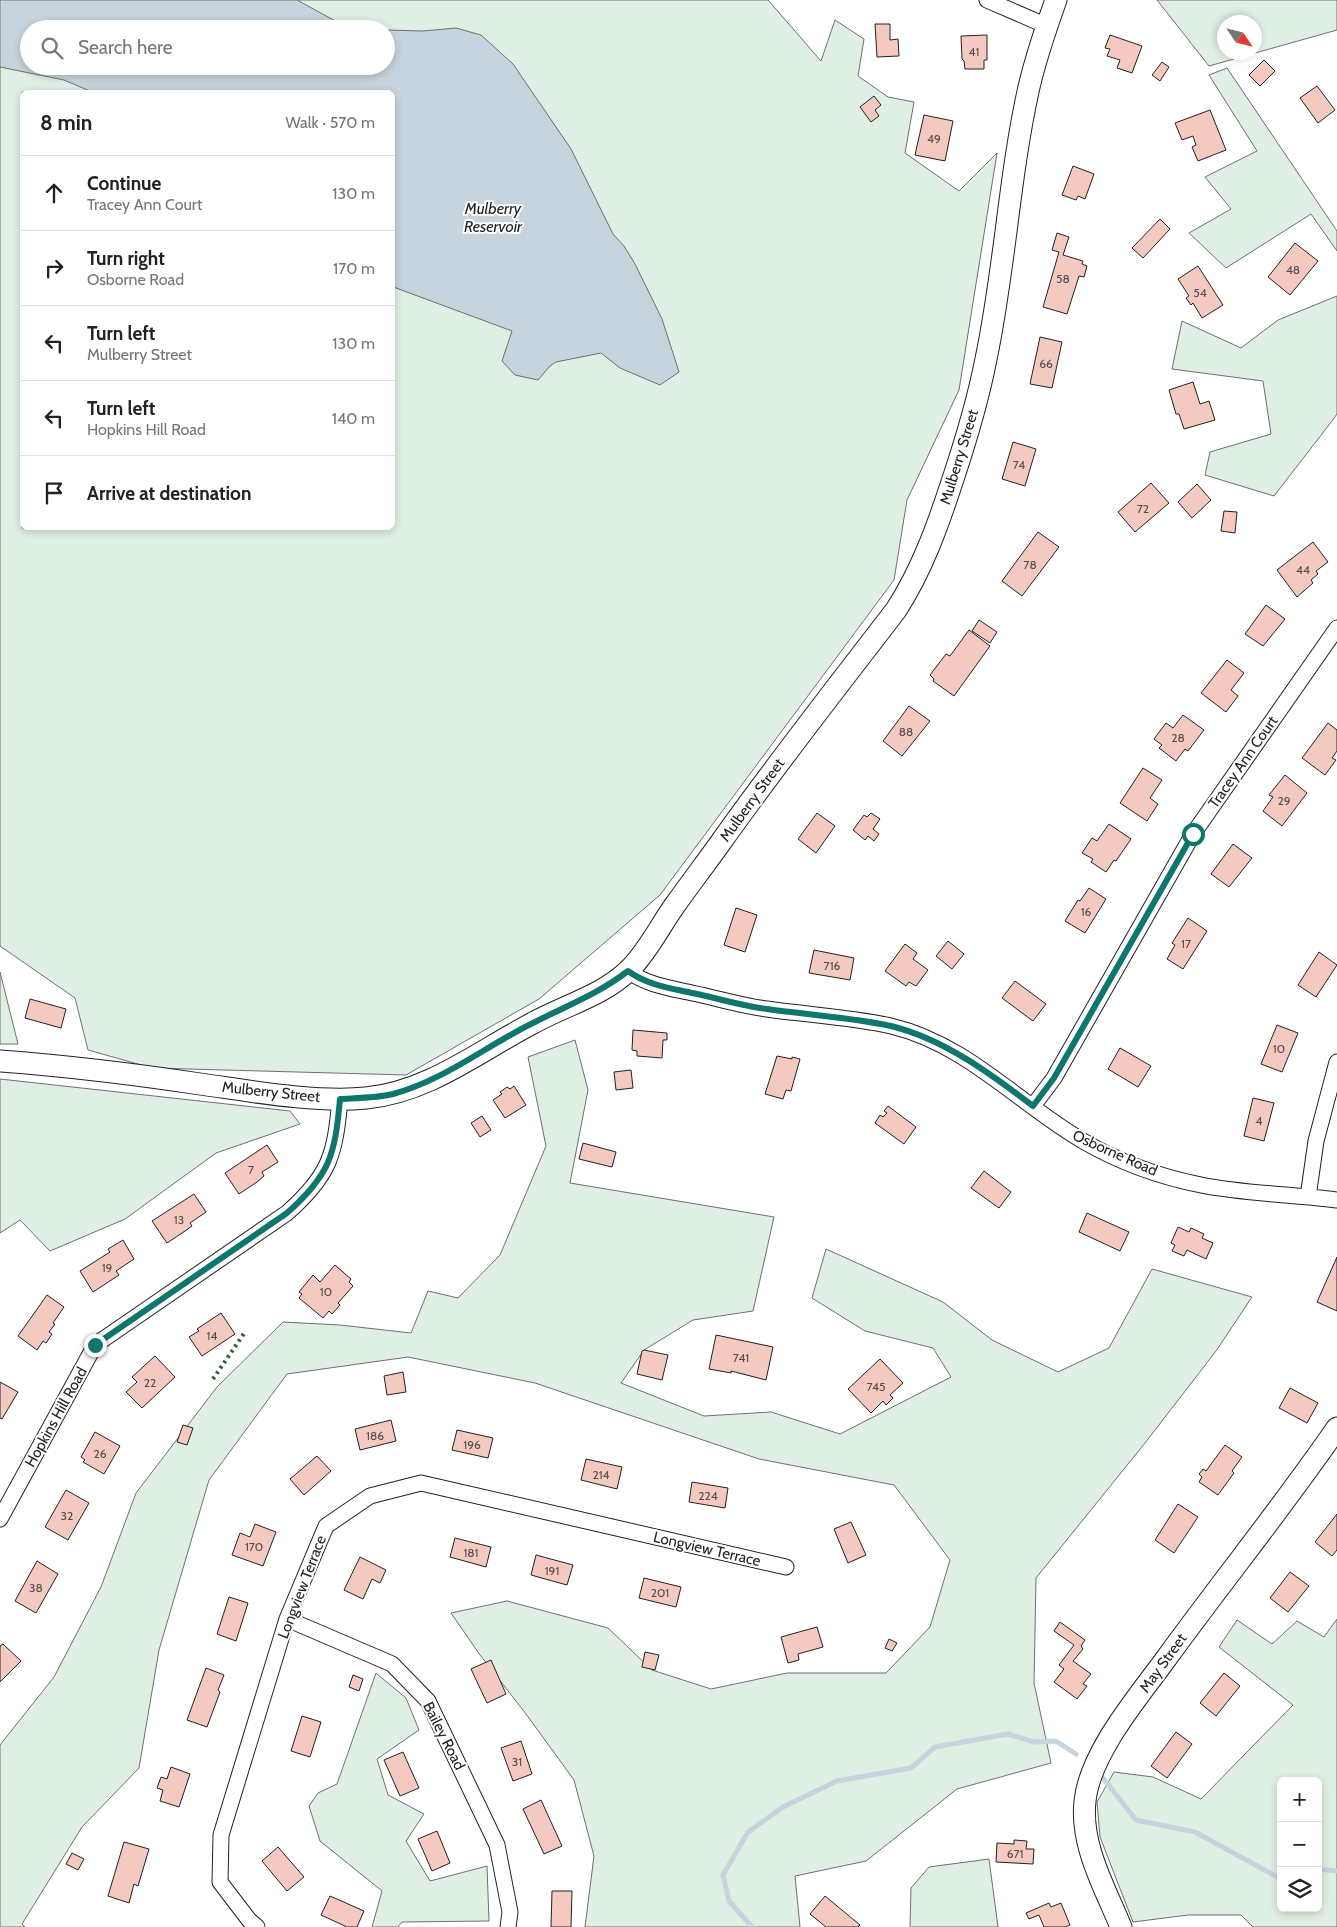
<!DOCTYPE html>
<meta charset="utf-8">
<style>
body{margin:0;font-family:Cabin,sans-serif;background:#f2f2f2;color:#222}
.controls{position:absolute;right:15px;bottom:15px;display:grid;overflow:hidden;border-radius:8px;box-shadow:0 2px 8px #0003}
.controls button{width:45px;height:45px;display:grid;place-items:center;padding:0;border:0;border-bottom:1px solid #e0e0e0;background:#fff;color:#222;font:25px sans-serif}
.compass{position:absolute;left:1217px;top:15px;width:45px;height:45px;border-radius:50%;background:#fff;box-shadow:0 2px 8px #0003;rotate:125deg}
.stop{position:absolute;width:15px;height:15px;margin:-11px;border:4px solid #0f766e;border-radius:50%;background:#fff}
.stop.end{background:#0f766e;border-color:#fff;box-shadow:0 1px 5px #0008}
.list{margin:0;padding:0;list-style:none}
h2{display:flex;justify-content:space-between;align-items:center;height:65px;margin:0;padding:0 20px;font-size:21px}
h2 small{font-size:16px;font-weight:400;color:#767676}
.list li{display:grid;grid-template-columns:32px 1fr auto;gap:15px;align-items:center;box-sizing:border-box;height:75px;padding:0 20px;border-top:1px solid #e0e0e0}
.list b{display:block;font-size:19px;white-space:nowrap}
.list p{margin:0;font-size:16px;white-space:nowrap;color:#767676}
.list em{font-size:16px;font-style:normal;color:#767676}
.icon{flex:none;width:28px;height:28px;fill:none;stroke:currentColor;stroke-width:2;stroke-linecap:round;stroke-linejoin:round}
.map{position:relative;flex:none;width:1337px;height:1927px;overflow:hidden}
.search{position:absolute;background:#fff;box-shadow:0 2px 8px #0003;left:20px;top:20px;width:375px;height:55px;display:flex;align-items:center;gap:12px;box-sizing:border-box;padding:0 18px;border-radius:28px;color:#767676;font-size:19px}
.panel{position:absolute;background:#fff;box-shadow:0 2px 8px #0003;left:20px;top:90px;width:375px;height:440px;border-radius:8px}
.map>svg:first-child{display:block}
.green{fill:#e0efe3;stroke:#6f6f6f;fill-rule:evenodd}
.water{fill:#c7d3dd;stroke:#6f6f6f}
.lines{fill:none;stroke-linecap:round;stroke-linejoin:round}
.stream{stroke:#c7d3dd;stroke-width:5}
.building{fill:#f3c9c0;stroke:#222}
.street-casing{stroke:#222;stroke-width:17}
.secondary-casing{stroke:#222;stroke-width:23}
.street{stroke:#fff;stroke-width:15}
.secondary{stroke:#fff;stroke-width:21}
.hedge{stroke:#2f5e38;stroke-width:4;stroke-dasharray:2.5 4;stroke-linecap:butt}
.route{stroke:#0f766e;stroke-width:6}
.labels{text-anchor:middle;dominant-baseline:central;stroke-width:4;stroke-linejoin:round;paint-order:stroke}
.number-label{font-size:12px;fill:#564c4a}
.street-label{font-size:15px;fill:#222;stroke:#fff}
.water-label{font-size:16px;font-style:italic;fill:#222;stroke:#fff}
</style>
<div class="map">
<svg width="1337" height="1927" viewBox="0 0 1337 1927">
<rect width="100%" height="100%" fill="#fff"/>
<path class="green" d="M0 0H768L821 61 835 20 864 39 858 76 888 97 914 102 905 153 959 191 997 153 959 390 907 500 894 580 660 895 539 999 406 1075 152 1068 88 1050 75 998 0 946ZM29 29H386V66H29ZM22 92H392V528H22Z
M1157 0H1337V30L1209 66ZM1224 22H1254V52H1224Z
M1227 68 1337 231V251L1311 214 1226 268 1189 233 1231 209 1205 177 1257 151 1209 75Z
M1337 296V414L1332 421 1274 496 1205 475 1210 452 1271 434 1263 381 1172 369 1182 321 1241 348 1278 320Z
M0 972 18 1044H0Z
M575 1040 588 1090 570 1183 774 1217 753 1311 693 1320 644 1350 621 1383 704 1416 771 1412 840 1434 951 1377 933 1348 865 1331 812 1298 826 1249 943 1302 992 1340 1058 1372 1109 1348 1152 1269 1252 1297 1216 1351 1145 1443 1036 1578 1034 1683 1051 1763 957 1789 866 1861 795 1876 800 1927H585L594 1856 574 1780 526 1714 480 1655 451 1613 507 1601 608 1628 652 1670 711 1689 787 1673H886L930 1627 950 1560 894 1485 759 1459 535 1383 408 1357 287 1374 209 1480 159 1650 139 1768 82 1827 22 1924 25 1927H0V1745L54 1677 101 1587 136 1493 217 1387 283 1322 340 1325 411 1333 428 1291 458 1298 500 1255 546 1146 528 1057Z
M0 1079 290 1111 300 1124 216 1153 125 1219 50 1251 20 1220 0 1233Z
M1337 1619V1927H1253L1241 1915H1188L1133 1922 1100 1837 1097 1802 1114 1772 1153 1777 1201 1799 1293 1705 1219 1647 1237 1620 1272 1644 1297 1621 1324 1637ZM1281 1781H1318V1908H1281Z
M376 1673 406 1698 419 1730 377 1759 388 1795 424 1814 406 1841 430 1881 487 1866 489 1921 402 1922 398 1927H372L382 1891 320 1841 309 1806 318 1793 337 1784Z
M989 1859 998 1927H910L911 1888 929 1867Z"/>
<path class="water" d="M0 0H297L339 23 372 29H29V66H386V30L423 31 456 28 481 35 513 64 571 149 613 234 624 246 635 264 662 319 679 372 660 385 620 368 601 353 556 362 550 366 538 380 515 375 502 361 512 331 396 288 392 285V92H92L64 80 0 67Z"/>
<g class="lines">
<path class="stream" d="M1103 1778 1136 1820 1195 1832 1281 1879
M1318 1869 1337 1871
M752 1927 729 1901 723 1875 748 1832 783 1807 837 1781 911 1768 935 1747 1008 1734 1034 1742 1056 1741 1076 1754"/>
</g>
<path class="building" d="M875 24H890V40L898 39 899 56 877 57Z
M987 35V60H984V69H965L964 61 962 59 961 36Z
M1110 35 1142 46 1132 73 1117 68 1120 60 1107 56 1110 49 1105 48Z
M1264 60 1275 71 1260 86 1249 75Z
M1162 62 1169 67 1160 81 1152 75Z
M1317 86 1335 110 1318 123 1300 98Z
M874 96 881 105 875 110 879 116 871 122 860 107Z
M1210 110 1226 150 1198 161 1192 147 1196 145 1193 136 1182 140 1175 123Z
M924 115 953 121 945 161 915 155Z
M1073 166 1094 174 1085 199 1078 196 1076 200 1062 195Z
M1160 219 1170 229 1143 258 1132 248Z
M1057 233 1069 237 1063 255 1083 261 1082 264 1087 266 1084 277 1079 276 1067 314 1043 307 1059 252 1052 250Z
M1295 243 1318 261 1290 295 1268 277Z
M1198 266 1223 305 1202 318 1193 303 1191 305 1186 298 1189 296 1178 279Z
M1040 337 1062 342 1052 388 1030 384Z
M1193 382 1200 404 1209 401 1215 420 1184 429 1179 414H1176L1169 390Z
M1013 442 1036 449 1025 486 1002 479Z
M1151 483 1169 503 1135 532 1118 512Z
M1197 484 1211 500 1192 518 1178 502Z
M1224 511 1237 512 1235 533 1221 531Z
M1038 532 1059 547 1022 596 1002 581Z
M1313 542 1328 562 1316 571 1318 574 1311 580 1313 583 1297 597 1277 570Z
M1266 605 1285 619 1263 646 1245 634Z
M979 620 997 632 990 643 972 631Z
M969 630 990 646 954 696 933 681 934 679 930 675 946 654 950 656Z
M1227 660 1244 673 1231 690 1238 696 1226 712 1201 693Z
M909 706 930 721 902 756 883 741Z
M1183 715 1204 730 1188 751 1185 749 1176 761 1159 748 1162 745 1154 739 1166 723 1173 728Z
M1328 723 1337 730V751L1332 758 1336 760 1325 775 1302 758Z
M1143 768 1162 780 1150 798 1158 804 1147 821 1120 803Z
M1285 775 1307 793 1282 826 1263 811 1273 797 1269 795Z
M817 813 835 826 816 853 798 839Z
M871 813 880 819 873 829 879 834 874 841 868 836 865 840 853 830 864 815 867 817Z
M1109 824 1131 839 1116 861 1114 860 1106 872 1091 862 1093 859 1082 853 1092 838 1097 841Z
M1233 844 1252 858 1229 887 1211 874Z
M1089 888 1106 899 1085 933 1065 921 1078 900 1080 901Z
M736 908 757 915 745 952 724 945Z
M1188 918 1207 931 1183 969 1167 959 1175 945 1172 943Z
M948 941 964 954 952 969 936 956Z
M905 944 917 953 913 959 928 970 916 986 909 982 906 986 885 971Z
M814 950 854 958 850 980 809 973Z
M1319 952 1337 965 1316 997 1298 985Z
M1015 981 1046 1004 1033 1021 1002 998Z
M30 999 66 1009 61 1028 25 1018Z
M1277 1025 1298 1033 1282 1072 1261 1064Z
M633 1030 667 1033V1040H663L662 1058 637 1056V1051L632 1050Z
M1120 1048 1151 1066 1138 1087 1108 1069Z
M777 1056 792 1059V1057L800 1059 791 1091 786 1090 783 1099 765 1094Z
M631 1070 633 1088 616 1090 614 1072Z
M514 1086 526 1105 505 1118 493 1100 502 1094 500 1092 507 1087 510 1089Z
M1253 1098 1274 1103 1264 1141 1244 1136Z
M888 1106 916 1127 904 1144 875 1123 880 1115 883 1117 887 1113 884 1111Z
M482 1116 491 1130 480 1137 471 1123Z
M583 1143 616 1152 612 1167 579 1159Z
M267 1145 278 1162 262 1172 264 1176 257 1182 239 1194 225 1173Z
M984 1171 1011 1192 999 1208 971 1188Z
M194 1194 206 1212 190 1223 192 1226 185 1231 167 1243 152 1221Z
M1087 1213 1129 1232 1120 1251 1079 1232Z
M1178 1227 1189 1232 1191 1228 1204 1234 1202 1238 1213 1243 1206 1259 1187 1250 1184 1256 1172 1251 1175 1245 1171 1243Z
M123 1240 134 1259 116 1271 119 1275 93 1292 80 1271 110 1252 108 1249Z
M1337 1257V1311L1317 1302Z
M335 1265 351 1279 349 1282 353 1286 338 1303 340 1305 332 1314 329 1311 323 1318 299 1298 302 1294 299 1292 313 1275 320 1282Z
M47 1295 64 1307 53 1323 55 1324 49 1332 52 1334 46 1343 43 1341 37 1350 18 1336Z
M221 1313 235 1334 202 1356 189 1337 199 1331 197 1329Z
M716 1335 773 1347 766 1380 731 1371V1373L709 1369Z
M644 1350 668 1355 662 1380 637 1374 642 1351Z
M155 1356 175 1377 142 1408 126 1392 137 1382 132 1377Z
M880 1359 903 1383 890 1395 893 1398 886 1405 883 1401 871 1413 848 1389Z
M403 1372 406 1392 387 1395 384 1376Z
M0 1382 18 1392 2 1419 0 1418Z
M1290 1388 1318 1403 1307 1423 1279 1408Z
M391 1420 396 1441 360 1450 355 1429Z
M183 1425 193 1428 187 1445 177 1442Z
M457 1430 493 1438 488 1458 452 1450Z
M95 1432 120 1446 104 1474 83 1462 85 1460 81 1457Z
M1225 1445 1242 1457 1232 1471 1234 1473 1218 1495 1199 1482 1202 1477 1199 1474 1203 1469 1206 1471Z
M317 1456 331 1471 304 1495 290 1479Z
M586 1459 622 1467 617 1489 581 1480Z
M692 1482 728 1488 725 1508 689 1502Z
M66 1490 89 1503 68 1540 45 1527Z
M1178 1504 1198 1517 1174 1553 1155 1540Z
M1337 1514V1550L1332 1556 1315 1542Z
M851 1522 866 1555 848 1563 834 1529Z
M255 1524 276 1532 263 1566 232 1555 240 1533 250 1537Z
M455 1538 491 1547 486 1567 450 1557Z
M536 1555 573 1565 567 1585 531 1575Z
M360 1557 386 1570 380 1583 372 1579 363 1599 344 1590Z
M37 1561 58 1574 36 1613 15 1601Z
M1290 1572 1309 1586 1288 1612 1270 1598Z
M644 1578 681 1587 676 1607 639 1598Z
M229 1597 248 1603 236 1641 217 1634Z
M1060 1622 1085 1640 1081 1646 1083 1649 1073 1661 1091 1674 1083 1684 1087 1686 1077 1699 1054 1682 1064 1669 1059 1665 1074 1645 1054 1631Z
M817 1627 823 1647 798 1654 799 1660 788 1663 781 1637Z
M889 1639 897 1643 892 1651 885 1648Z
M3 1644 21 1661 0 1682V1646Z
M645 1652 659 1655 655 1670 642 1667Z
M491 1660 506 1694 487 1703 471 1669Z
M206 1668 224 1675 218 1690 220 1692 207 1727 187 1720Z
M1224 1673 1240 1686 1216 1716 1200 1703Z
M353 1675 363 1679 359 1691 349 1687Z
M302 1716 321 1722 310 1757 291 1751Z
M1176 1732 1192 1744 1167 1778 1151 1766Z
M521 1741 532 1774 513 1781 501 1748Z
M403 1752 419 1788 400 1796 384 1760Z
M171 1767 190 1774 179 1807 160 1801 163 1790 157 1788 161 1777 167 1779Z
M541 1800 562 1846 544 1854 523 1809Z
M437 1831 450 1863 432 1871 418 1839Z
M1014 1840 1027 1841 1026 1849H1034L1033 1864 996 1862 997 1843 1014 1844Z
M124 1842 149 1849 138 1886 134 1884 129 1903 108 1896Z
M278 1847 304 1877 287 1891 262 1861Z
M72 1853 84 1859 78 1870 66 1864Z
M552 1891H572L571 1927H551Z
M330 1896 364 1911 357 1927H347L321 1915Z
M825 1896 860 1925 858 1927H826L810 1914Z
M1049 1903 1051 1907 1061 1903 1070 1925 1065 1927H1044L1039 1915 1029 1919 1026 1913Z"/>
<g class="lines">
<defs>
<path id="street" d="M987 0 1047 26
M628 971C647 985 670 988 692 993 717 998 742 1006 767 1009 809 1015 850 1017 891 1026 967 1044 1019 1104 1083 1141 1119 1162 1161 1177 1201 1185 1245 1194 1292 1194 1337 1200
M1033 1106 1054 1078 1193 834 1337 628
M1308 1197 1316 1141 1337 1062
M0 1519 95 1345 287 1213C330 1175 335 1155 340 1099
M287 1619 392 1664 428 1701 497 1845 510 1912 508 1927
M257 1927 249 1920 220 1882 221 1835 287 1619 326 1526 370 1496 421 1483 786 1567"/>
<path id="secondary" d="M0 1061C67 1066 133 1074 200 1084 250 1091 316 1103 366 1098 429 1092 479 1051 533 1023 565 1005 603 996 630 969 648 951 660 926 675 905 690 884 706 863 721 842 777 763 837 687 896 610 922 570 938 525 953 479 966 440 978 400 986 359 1005 269 1009 176 1029 87 1036 57 1046 28 1056 0
M1121 1927C1105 1888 1080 1845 1085 1801 1090 1752 1140 1695 1168 1656 1224 1579 1284 1505 1337 1428"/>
</defs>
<use href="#street" class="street-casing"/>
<use href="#secondary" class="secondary-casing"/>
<use href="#street" class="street"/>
<use href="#secondary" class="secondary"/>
<path class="hedge" d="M213 1379 245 1332"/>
</g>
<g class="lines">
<path class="route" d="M95 1345 287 1213C330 1175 335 1155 340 1099 357 1098 376 1098 393 1094 445 1080 487 1045 535 1022 568 1005 598 994 628 971 647 985 670 988 692 993 717 998 742 1006 767 1009 809 1015 850 1017 891 1026 944 1039 991 1074 1033 1106L1054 1078 1193 834"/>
</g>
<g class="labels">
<g class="number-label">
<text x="974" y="51">41</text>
<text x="934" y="138">49</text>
<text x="1293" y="269">48</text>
<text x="1063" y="278">58</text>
<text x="1200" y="292">54</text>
<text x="1046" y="363">66</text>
<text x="1019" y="464">74</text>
<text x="1143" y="508">72</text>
<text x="1030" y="564">78</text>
<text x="1303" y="569">44</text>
<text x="906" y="731">88</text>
<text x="1178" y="737">28</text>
<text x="1284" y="800">29</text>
<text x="1086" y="911">16</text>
<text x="1186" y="943">17</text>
<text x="832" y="965">716</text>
<text x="1279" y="1048">10</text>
<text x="1259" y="1120">4</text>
<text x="251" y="1169">7</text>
<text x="179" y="1219">13</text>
<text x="107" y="1267">19</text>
<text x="326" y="1291">10</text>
<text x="212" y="1335">14</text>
<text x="741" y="1357">741</text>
<text x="150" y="1382">22</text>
<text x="876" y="1386">745</text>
<text x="375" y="1435">186</text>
<text x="472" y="1444">196</text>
<text x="100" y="1453">26</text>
<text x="601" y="1474">214</text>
<text x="708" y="1495">224</text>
<text x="67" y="1515">32</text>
<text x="254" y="1546">170</text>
<text x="471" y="1552">181</text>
<text x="552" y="1570">191</text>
<text x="36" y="1587">38</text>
<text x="660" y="1592">201</text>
<text x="517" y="1761">31</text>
<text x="1015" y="1853">671</text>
</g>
<g class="street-label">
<text transform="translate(959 457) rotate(-73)">Mulberry Street</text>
<text transform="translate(1243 762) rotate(-55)">Tracey Ann Court</text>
<text transform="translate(752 800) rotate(-54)">Mulberry Street</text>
<text transform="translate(271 1092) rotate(6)">Mulberry Street</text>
<text transform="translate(1115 1153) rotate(24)">Osborne Road</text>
<text transform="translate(56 1417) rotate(-61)">Hopkins Hill Road</text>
<text transform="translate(707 1549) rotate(13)">Longview Terrace</text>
<text transform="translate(302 1587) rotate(-69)">Longview Terrace</text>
<text transform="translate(1163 1663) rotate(-54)">May Street</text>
<text transform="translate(444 1736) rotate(63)">Bailey Road</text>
</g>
<g class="water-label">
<text x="493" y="208">Mulberry<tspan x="493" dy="18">Reservoir</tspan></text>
</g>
</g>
</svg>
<div class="controls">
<button>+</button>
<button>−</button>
<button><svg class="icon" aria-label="layers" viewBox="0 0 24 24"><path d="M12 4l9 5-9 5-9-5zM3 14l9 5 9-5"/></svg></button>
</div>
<svg class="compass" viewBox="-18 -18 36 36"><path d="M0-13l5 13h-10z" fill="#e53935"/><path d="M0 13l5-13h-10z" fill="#767676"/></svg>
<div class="stop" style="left:1193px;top:834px"></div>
<div class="stop end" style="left:95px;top:1345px"></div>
<div class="search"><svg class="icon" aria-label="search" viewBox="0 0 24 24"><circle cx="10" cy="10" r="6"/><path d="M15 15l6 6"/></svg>Search here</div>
<section class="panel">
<h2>8 min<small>Walk · 570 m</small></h2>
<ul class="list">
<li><svg class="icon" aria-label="ahead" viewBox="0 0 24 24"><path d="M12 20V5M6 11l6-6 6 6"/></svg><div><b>Continue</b><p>Tracey Ann Court</p></div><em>130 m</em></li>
<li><svg class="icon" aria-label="right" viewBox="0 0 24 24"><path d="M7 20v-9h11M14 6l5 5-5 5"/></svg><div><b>Turn right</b><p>Osborne Road</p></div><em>170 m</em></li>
<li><svg class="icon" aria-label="left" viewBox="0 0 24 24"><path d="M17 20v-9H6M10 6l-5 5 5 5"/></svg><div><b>Turn left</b><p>Mulberry Street</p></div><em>130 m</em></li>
<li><svg class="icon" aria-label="left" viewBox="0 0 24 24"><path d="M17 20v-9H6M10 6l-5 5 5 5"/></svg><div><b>Turn left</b><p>Hopkins Hill Road</p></div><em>140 m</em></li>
<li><svg class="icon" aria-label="arrive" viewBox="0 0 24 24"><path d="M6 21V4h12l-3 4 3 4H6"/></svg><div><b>Arrive at destination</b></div></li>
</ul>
</section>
</div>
